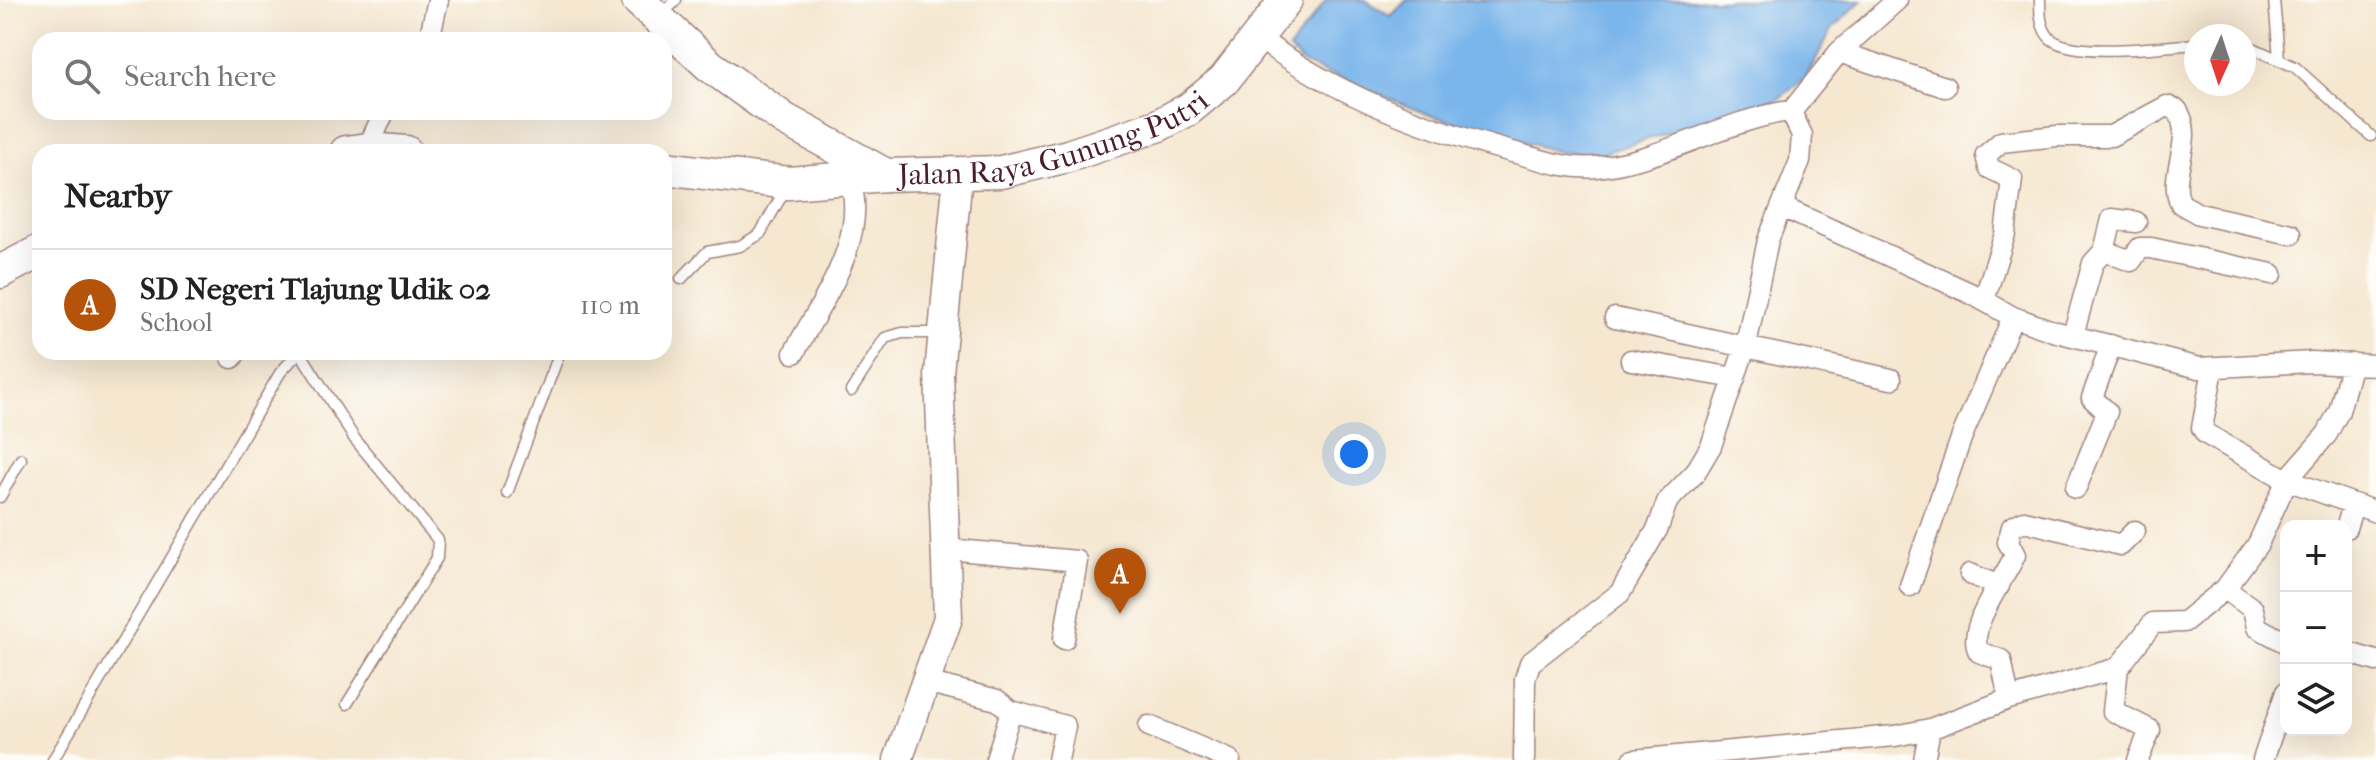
<!DOCTYPE html>
<meta charset="utf-8">
<style>
body{margin:0;font-family:"IM FELL French Canon",serif;background:#f6f6f6;color:#222}
.controls{position:absolute;right:24px;bottom:24px;display:grid;overflow:hidden;border-radius:16px;box-shadow:0 8px 32px #0002}
.controls button{width:72px;height:72px;display:grid;place-items:center;padding:0;border:0;border-bottom:2px solid #e0e0e0;background:#fff;color:#222;font:40px sans-serif}
.compass{position:absolute;left:2184px;top:24px;width:72px;height:72px;border-radius:50%;background:#fff;box-shadow:0 8px 32px #0002;rotate:183deg}
.you{position:absolute;left:1354px;top:454px;width:28px;height:28px;margin:-20px;border:6px solid #fff;border-radius:50%;background:#1a73e8;box-shadow:0 0 0 12px #1a73e833}
.badge{display:grid;place-items:center;width:52px;height:52px;border-radius:50%;background:#b45309;color:#fff;font-size:26px;font-weight:700}
.pin{position:absolute;translate:-50% -66px;filter:drop-shadow(0 2px 4px #0008)}
.pin::after{content:'';position:absolute;top:42px;width:28px;height:24px;background:inherit;clip-path:polygon(0 0,100% 0,50% 100%)}
.list{margin:0;padding:0;list-style:none}
h2{display:flex;justify-content:space-between;align-items:center;height:104px;margin:0;padding:0 32px;font-size:34px}
h2 small{font-size:26px;font-weight:400;color:#767676}
.list li{display:grid;grid-template-columns:52px 1fr auto;gap:24px;align-items:center;box-sizing:border-box;height:112px;padding:0 32px;border-top:2px solid #e0e0e0}
.list b{display:block;font-size:30px;white-space:nowrap}
.list p{margin:0;font-size:26px;white-space:nowrap;color:#767676}
.list em{font-size:26px;font-style:normal;color:#767676}
.icon{flex:none;width:44px;height:44px;fill:none;stroke:currentColor;stroke-width:2;stroke-linecap:round;stroke-linejoin:round}
.map{position:relative;flex:none;width:2376px;height:760px;overflow:hidden}
.search{position:absolute;background:#fff;box-shadow:0 8px 32px #0002;left:32px;top:32px;width:640px;height:88px;display:flex;align-items:center;gap:20px;box-sizing:border-box;padding:0 28px;border-radius:24px;color:#767676;font-size:30px}
.panel{position:absolute;background:#fff;box-shadow:0 8px 32px #0002;left:32px;top:144px;width:640px;height:216px;border-radius:24px}
.map>svg:first-child{display:block}
.water{fill:#7ab5eb;stroke:#626a8b;stroke-width:2}
.lines{fill:none;stroke-linecap:round;stroke-linejoin:round}
.lane-casing{stroke:#a0837e;stroke-width:13}
.street-casing{stroke:#a0837e;stroke-width:23}
.secondary-casing{stroke:#a0837e;stroke-width:31}
.primary-casing{stroke:#a0837e;stroke-width:35}
.lane{stroke:#fff;stroke-width:10}
.street{stroke:#fff;stroke-width:20}
.secondary{stroke:#fff;stroke-width:28}
.primary{stroke:#fff;stroke-width:32}
.labels{text-anchor:middle;dominant-baseline:central;stroke-width:6;stroke-linejoin:round;paint-order:stroke}
.street-label{font-size:30px;fill:#4a1f2b;stroke:#fdfcf7}
</style>
<div class="map">
<svg width="2376" height="760" viewBox="0 0 2376 760">
<rect width="100%" height="100%" fill="#fdfcf7"/>
<filter id="ink" filterUnits="userSpaceOnUse"><feTurbulence type="fractalNoise" baseFrequency=".0125" numOctaves="2"/><feDisplacementMap in="SourceGraphic" scale="16" xChannelSelector="R" yChannelSelector="G"/><feConvolveMatrix kernelMatrix="1 2 1 2 8 2 1 2 1" color-interpolation-filters="sRGB"/></filter>
<filter id="wash" filterUnits="userSpaceOnUse"><feTurbulence type="fractalNoise" baseFrequency=".006" numOctaves="4" result="noise"/><feDisplacementMap in="SourceGraphic" scale="32" xChannelSelector="R" yChannelSelector="G"/><feGaussianBlur stdDeviation="1.8" result="paint"/><feColorMatrix in="noise" values="0 0 0 0 0 0 0 0 0 0 0 0 0 0 0 0 0 1.4 0 .05"/><feComposite in="paint" operator="in"/></filter>
<g filter="url(#wash)">
<rect width="100%" height="100%" fill="#f5e7d0"/>
<path class="water" d="M1326 0H1365L1391 16 1407 0H1862L1832 29 1806 77 1778 99 1600 154 1559 152 1432 116 1304 64 1289 50Z"/>
</g>
<g filter="url(#ink)">
<g class="lines">
<defs>
<path id="lane" d="M2040 0C2040 13 2040 25 2048 36 2067 60 2166 46 2196 44
M2274 0 2279 58
M661 16 676 0
M2244 44 2295 67 2371 136
M681 279 707 252 740 246 760 234 786 188
M300 352 354 438 438 540 437 558 347 704
M851 391 885 338 902 333H940
M507 493 560 352
M0 497 21 459
M53 760 280 373 299 352"/>
<path id="street" d="M1257 37C1334 94 1420 127 1512 152 1539 159 1568 170 1596 167 1661 161 1719 123 1783 112H1791L1802 135 1800 161 1768 240 1746 345 1711 446 1695 473 1667 502 1658 528 1620 593 1530 663 1525 679 1524 760
M429 40 438 0
M1839 52 1945 87
M1791 112 1839 52 1897 0
M366 152 384 112
M1782 207 1972 294 2013 317 2053 331 2199 368 2312 362 2376 365
M2104 251 2112 219 2136 222
M1984 300 2005 234 2012 179 1989 168 1986 155 2001 142 2057 136H2111L2167 106 2177 110C2197 140 2166 175 2181 204L2199 214 2291 234
M1615 318 1891 379
M2073 335 2093 263 2104 251 2131 261 2140 248H2151L2272 274
M794 353C821 302 869 239 850 180
M232 358 236 352
M1631 360 1735 378
M2213 369 2202 428 2206 434 2287 480 2376 512
M2076 488 2107 412 2092 398 2111 345
M2346 528 2353 506
M947 549 1077 561 1064 639
M1970 574 1999 586
M1910 586 1962 436 2013 317
M2225 589 2253 609 2257 627 2286 643
M2346 652 2376 661
M2118 668 2113 711 2150 730 2138 760
M926 682 997 700 1011 711 1065 726 1058 760
M2009 699 2001 660 1979 652C1965 628 2005 579 2015 555L2008 542 2012 527 2024 521 2121 545 2135 531
M1149 726 1230 760
M996 760 1011 711
M1633 760 1895 736 1930 729 2009 699 2118 668 2153 623 2184 622 2225 589 2258 544 2287 480 2327 434 2339 411 2352 363
M1924 760 1930 729
M2263 760 2286 692"/>
<path id="secondary" d="M898 760 948 618 939 373 958 175"/>
<g id="primary">
<path id="s1" d="M638 0 710 66 784 119 886 175 1001 172 1068 156 1157 126 1189 109 1224 80 1286 0"/>
<path d="M346 152 368 149 406 152"/>
<path d="M664 168 789 183 886 175"/>
<path d="M0 272 40 251"/>
</g>
</defs>
<use href="#lane" class="lane-casing"/>
<use href="#street" class="street-casing"/>
<use href="#secondary" class="secondary-casing"/>
<use href="#primary" class="primary-casing"/>
<use href="#lane" class="lane"/>
<use href="#street" class="street"/>
<use href="#secondary" class="secondary"/>
<use href="#primary" class="primary"/>
</g>
</g>
<g class="labels">
<g class="street-label">
<text stroke="none"><textPath href="#s1" startOffset="478">Jalan Raya Gunung Putri</textPath></text>
</g>
</g>
</svg>
<div class="controls">
<button>+</button>
<button>−</button>
<button><svg class="icon" aria-label="layers" viewBox="0 0 24 24"><path d="M12 4l9 5-9 5-9-5zM3 14l9 5 9-5"/></svg></button>
</div>
<svg class="compass" viewBox="-18 -18 36 36"><path d="M0-13l5 13h-10z" fill="#e53935"/><path d="M0 13l5-13h-10z" fill="#767676"/></svg>
<div class="you"></div>
<div class="pin badge" style="left:1120px;top:614px">A</div>
<div class="search"><svg class="icon" aria-label="search" viewBox="0 0 24 24"><circle cx="10" cy="10" r="6"/><path d="M15 15l6 6"/></svg>Search here</div>
<section class="panel">
<h2>Nearby<small></small></h2>
<ul class="list">
<li><span class="badge">A</span><div><b>SD Negeri Tlajung Udik 02</b><p>School</p></div><em>110 m</em></li>
</ul>
</section>
</div>
